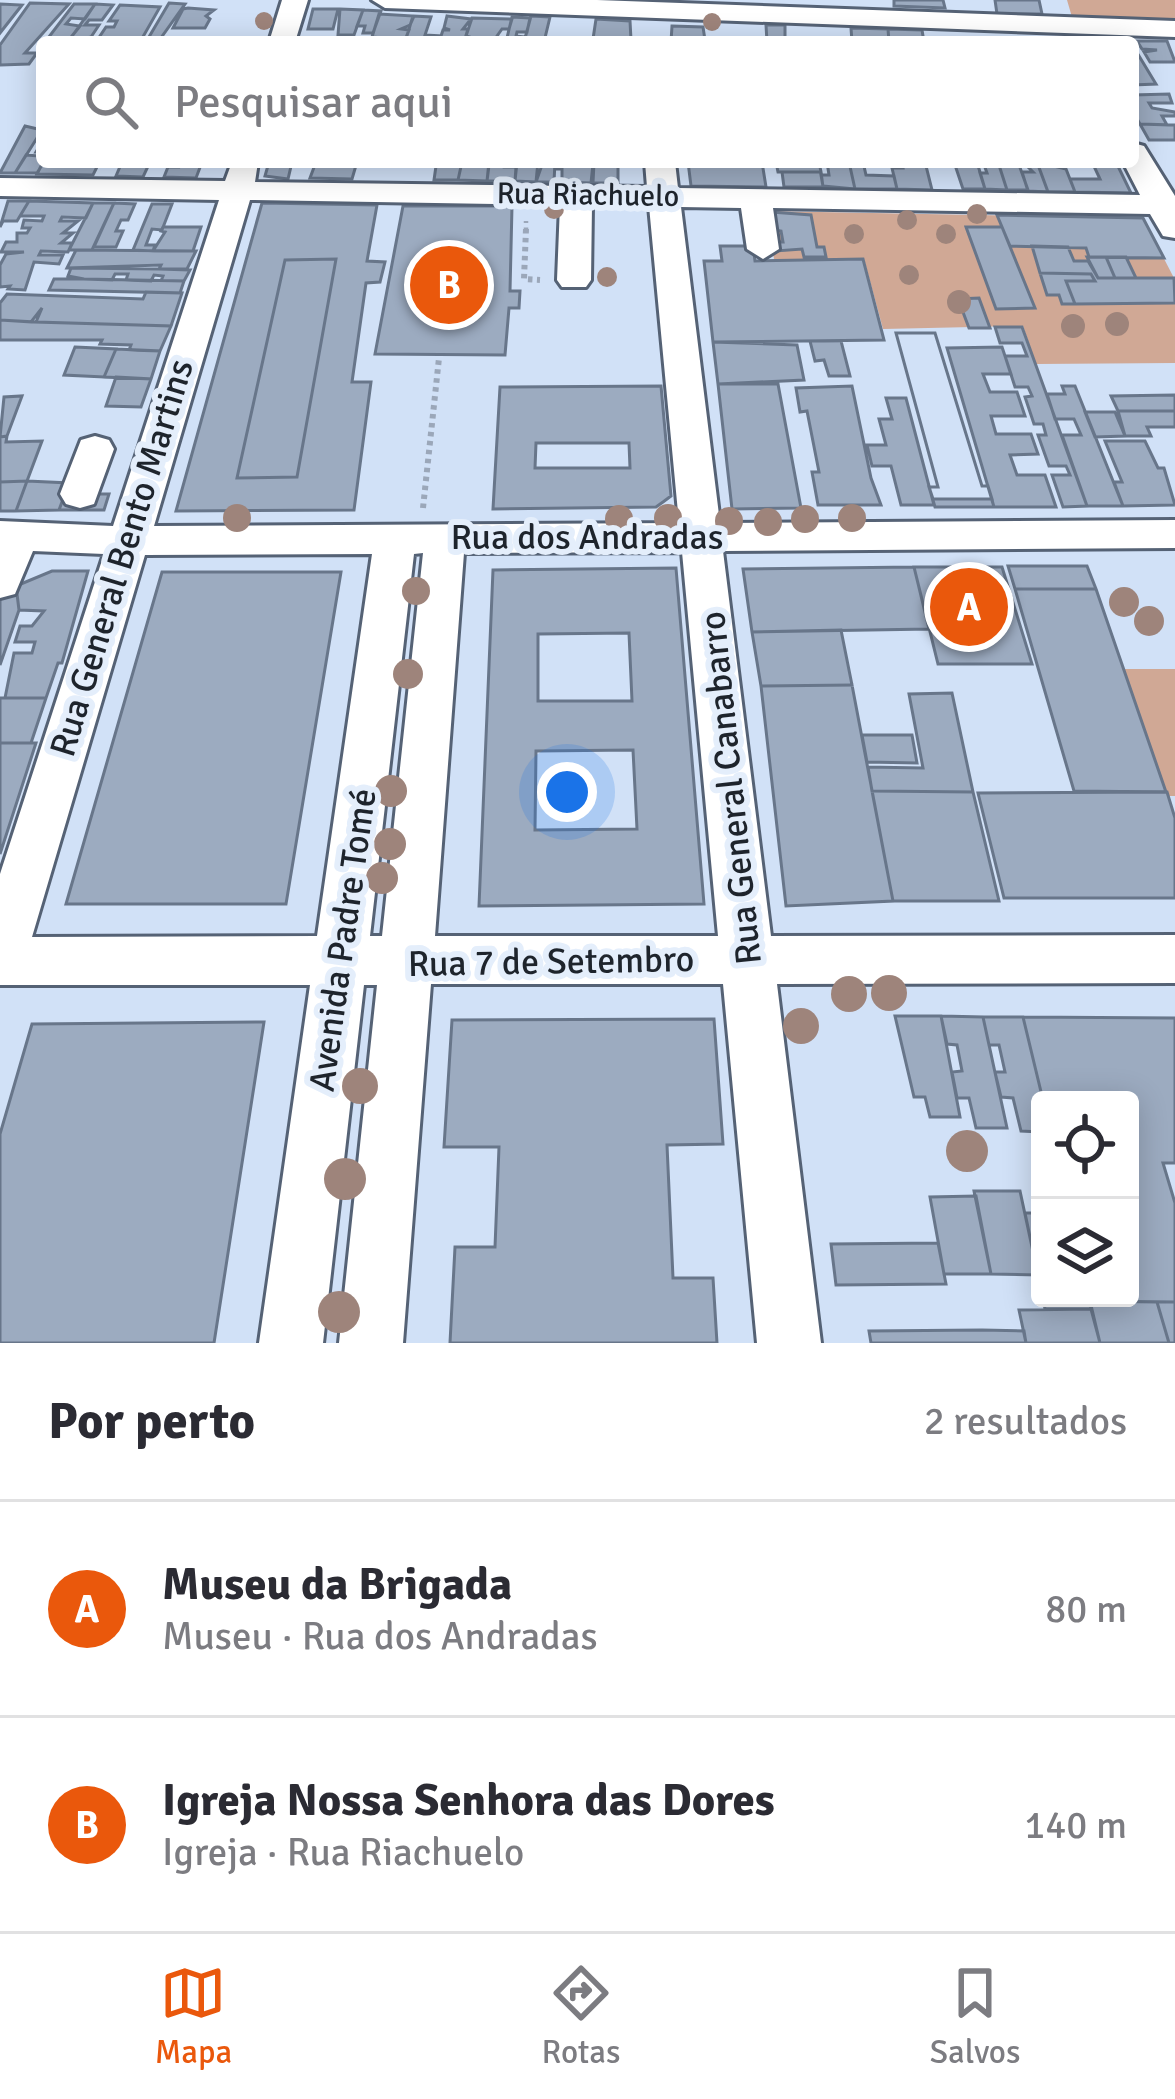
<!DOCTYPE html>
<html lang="pt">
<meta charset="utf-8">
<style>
body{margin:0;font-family:Signika,sans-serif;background:#f2f2f3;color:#2b2b33}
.controls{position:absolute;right:36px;bottom:36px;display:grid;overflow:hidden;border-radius:12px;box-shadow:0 6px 30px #0003}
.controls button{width:108px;height:108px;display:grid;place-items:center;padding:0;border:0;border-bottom:3px solid #e1e1e2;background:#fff;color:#2b2b33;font:60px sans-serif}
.you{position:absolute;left:567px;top:792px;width:42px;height:42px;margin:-30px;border:9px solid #fff;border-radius:50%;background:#1a73e8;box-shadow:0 0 0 18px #1a73e833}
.badge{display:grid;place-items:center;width:78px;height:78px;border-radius:50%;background:#ea580c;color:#fff;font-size:39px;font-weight:700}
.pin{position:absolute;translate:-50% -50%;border:6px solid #fff;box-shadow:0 3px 12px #0006}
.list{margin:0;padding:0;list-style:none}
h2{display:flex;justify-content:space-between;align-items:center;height:156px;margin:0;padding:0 48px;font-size:51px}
h2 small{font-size:39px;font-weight:400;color:#7c7c81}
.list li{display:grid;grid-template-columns:78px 1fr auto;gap:36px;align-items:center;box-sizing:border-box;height:216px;padding:0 48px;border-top:3px solid #e1e1e2}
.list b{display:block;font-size:45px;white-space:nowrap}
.list p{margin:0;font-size:39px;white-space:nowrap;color:#7c7c81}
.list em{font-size:39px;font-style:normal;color:#7c7c81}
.icon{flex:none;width:66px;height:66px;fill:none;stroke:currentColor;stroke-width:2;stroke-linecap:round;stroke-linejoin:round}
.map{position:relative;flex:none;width:1175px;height:1343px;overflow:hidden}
.search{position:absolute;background:#fff;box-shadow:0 6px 30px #0003;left:36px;right:36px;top:36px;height:132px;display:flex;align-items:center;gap:30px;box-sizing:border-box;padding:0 42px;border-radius:12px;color:#7c7c81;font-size:45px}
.sheet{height:588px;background:#fff}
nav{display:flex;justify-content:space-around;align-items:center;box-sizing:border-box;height:168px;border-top:3px solid #e1e1e2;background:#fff;font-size:33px;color:#7c7c81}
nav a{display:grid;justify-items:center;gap:6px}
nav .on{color:#ea580c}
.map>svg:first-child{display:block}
.green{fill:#d0a895}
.building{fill:#9cabc0;stroke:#68768a;stroke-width:3;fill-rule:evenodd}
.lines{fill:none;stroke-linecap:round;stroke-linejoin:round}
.minor-casing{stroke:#556275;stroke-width:6}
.path-far1{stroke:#9ba7b9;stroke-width:4.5;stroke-dasharray:4.5 4.5;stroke-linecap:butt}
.path{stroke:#9ba7b9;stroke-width:6;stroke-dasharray:4.5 4.5;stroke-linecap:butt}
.minor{fill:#fff;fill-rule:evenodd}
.tree{fill:#9e847b}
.labels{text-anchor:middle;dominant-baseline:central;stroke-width:12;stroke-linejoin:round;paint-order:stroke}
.far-street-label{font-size:30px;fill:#1e242c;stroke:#e4eefb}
.street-label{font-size:36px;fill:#1e242c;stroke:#e4eefb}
</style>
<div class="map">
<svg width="1175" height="1343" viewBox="0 0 1175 1343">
<rect width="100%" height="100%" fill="#d1e1f7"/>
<path class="green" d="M1067 0H1175V25L1074 24Z
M766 211 1143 218 1175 280V363L1036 364 1023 326 883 329 864 259H774Z
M1122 669H1175V796H1166Z"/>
<path class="building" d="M894 0H943L945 8 894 6Z
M995 0H1039L1042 14H997Z
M30 3 69 4 25 53H37L29 64 0 65V45Z
M169 3 185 4 158 42H146Z
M0 4 22 5 0 33Z
M74 4H95L85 19 71 18 66 24 80 26 68 41 45 42Z
M95 4 113 5 102 20H89L85 25H99L91 37 68 42Z
M120 5 160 7 140 42H96L106 27H114L117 21H109Z
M183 9 188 8 214 10 206 16 210 19 205 28H173Z
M313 9H338L333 29H308Z
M340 9 363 10 354 35H338Z
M363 10 381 11 373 33H363L365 26H357Z
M379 14 414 16 410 25 401 29 409 30 405 40 372 37Z
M413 16 431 17 425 35 441 36 439 42H405Z
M447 16 471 19 463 29H468L464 42H439L443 30H450L444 28Z
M531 16 550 17 544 42H524Z
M512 17 530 18 527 32H517L516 36 525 37 524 42H506Z
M472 18 512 19 509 29H502L497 36 506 42H464L473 38 466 36Z
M596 19 630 21 631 40 593 39Z
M766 25H785V42H767Z
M672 26 703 27 705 40 671 42Z
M851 28 888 29 889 42H852Z
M888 29 922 30 924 42H889Z
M167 38H267L266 42H165Z
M1137 41H1167L1175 62H1150L1144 52 1157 50 1142 49Z
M1133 46 1156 84 1133 85Z
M1169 94 1172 103H1149L1152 108 1175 112V116H1162L1167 125 1140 124 1133 112V95Z
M1140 124 1175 125V140H1149Z
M25 126 42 130 15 173H0Z
M42 142 44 162 37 173H15L26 155 39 156 42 152H36Z
M54 162H89L98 165 93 175 37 174 42 164Z
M122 162H150L143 177 116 176Z
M181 162H202L196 178 164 177 168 167H179Z
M269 162H292L288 179 265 176Z
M316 162H357L352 179 310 178Z
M446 162H462L458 180H434L436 166Z
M462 162H489L487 181 458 180Z
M496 162H517L508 167H516L515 181H487L489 165Z
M517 162H538L536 182 515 181Z
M543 162H555L554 182H536Z
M555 162 593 164 591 183 562 182V169H555Z
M594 162 618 166V183H593Z
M688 162 734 166V162H762L766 187 691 186Z
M776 162H819L821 172H778Z
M819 162H849L855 189 823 186 821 175H829L827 162Z
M849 162H863L866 175 894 176 897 189H855Z
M891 162H925L932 190 897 189 892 168H903L902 162Z
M954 162H977L985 189H963Z
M977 162H998L1007 190 985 189 980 173H987L983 162Z
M998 162H1018L1028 190H1007Z
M1023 162H1037L1048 192 1028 191 1022 172H1033Z
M1037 162 1066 169 1075 192H1048Z
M1092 162H1116L1131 193 1075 192 1070 179H1100Z
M782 172H821L823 187H784Z
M8 201H29L17 221H3L0 227Z
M29 201 93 203 86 218 62 217 60 221H78L63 233H73L61 243H72L68 252 41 251 39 255H63L59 264 34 262 25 290 8 289 10 286 0 287V265L6 254 24 252H1L6 242H17V233H27L30 228H22L24 220 42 221 44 216H20Z
M93 203H114L92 250H69Z
M114 203 135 204 128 220H121L116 231H123L116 247H94Z
M262 203 377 205 367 261 385 262 380 282 366 283 352 382H371L354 510 176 511ZM336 259 297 477 237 478 285 260Z
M152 204H172L162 230 152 229 146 245H155L153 251 133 250Z
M403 206H512L510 291H520L519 308H509L505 355 375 354Z
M771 212 811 215 817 247H824L826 257H804L802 249 776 251 774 242H783L781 231 774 230Z
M997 215 1143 218 1164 258 1089 257 1086 248 1010 246Z
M163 227H201L193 251H153L165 232 161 231Z
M966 227H1002L1035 308 996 309Z
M720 246H753L755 261 863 259 884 340 713 342 704 261H722Z
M1032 246 1068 247 1074 261H1088L1098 278H1174L1175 303 1075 304 1066 281H1095L1091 274 1040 273Z
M76 250 193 251H196L187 269H159L161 265 67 268Z
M1087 257H1106L1115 278H1098Z
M1106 257H1126L1136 278H1115Z
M336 259 297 477 237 478 285 260Z
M71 268 159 269 190 270 184 281H161L163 276 154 275 151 281 126 280 128 274H115L112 280 84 279 68 276Z
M1040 273 1091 274 1095 281H1066L1075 304H1062L1059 295H1047Z
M54 279H84L184 281 180 293 49 290Z
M146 292 182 293 171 326 36 322 42 308 31 322 0 320V303L7 294 143 299Z
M979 298 990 328H969L958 299Z
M0 320 36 322 171 326 160 351 129 350 131 345 100 344 102 340H0Z
M995 327H1022L1087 506 1063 507 1052 475H1070L1066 466H1049L1038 435H1046L1043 424H1034L1025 397 1032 396 1028 387H1015L1005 356H1027L1022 343H1000Z
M896 333H935L982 486H988L992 499H933L929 487H938Z
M896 333H935L982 486H988L994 507H935L929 487H938Z
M810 341H841L850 376H829L824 360 815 361Z
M713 342 797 345 804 380 718 384Z
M75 347 116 349 104 377 64 375Z
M1002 347 1011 374H983L990 392H1017L1025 416H991L996 434H1031L1038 454 1010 455 1017 475H1045L1056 507H994L947 348Z
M116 349 160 351 151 379 104 377Z
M116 377 151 379 141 407 106 406Z
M718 384H778L801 508 732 509Z
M661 386 671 496 663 502 656 507 493 509 500 387ZM536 443H629L630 468H535Z
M852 386 871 478 881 505H818L812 472H819L807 411 800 412 796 388Z
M1062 386H1075L1123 506H1087L1062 435H1081L1074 419H1055L1047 394H1065Z
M1175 395V411H1118L1111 396Z
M22 396 7 436 0 437 4 397Z
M886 398H906L934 505H901L891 466H872L867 445H886L879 419H892Z
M1118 411H1175V427H1147L1151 436H1125Z
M1085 412H1115L1125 436 1095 437Z
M7 436 6 442 42 441 27 481 0 482V437Z
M1105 441H1145L1158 468H1164L1175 505 1123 506 1114 482H1122Z
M27 481 16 511H0V482Z
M27 481 69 483 59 510 16 511Z
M65 494H109L104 510H59Z
M1008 566H1087L1096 589H1015Z
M914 567 929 629 752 632 743 569Z
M914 567H1002L1032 664H938Z
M676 568 704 904 479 906 493 570ZM629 633 632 701H538V634ZM633 750 637 829 535 830 536 751Z
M52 571H88L62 663H58L46 698H5L14 653H32L35 642H15L20 626H32L44 611 19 610 16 586Z
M162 572H341L286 904H66Z
M16 586 19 610 0 665V587Z
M1015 589H1096L1166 792 1074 791Z
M841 630 852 685 761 686 752 632Z
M852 685 893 901 786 906 761 686Z
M952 693 973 792 872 791 868 767 923 768 909 694Z
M0 698H46L31 743H0Z
M862 735H912L917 763 867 762Z
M0 743H36L0 854Z
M872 791 973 792 999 901H893Z
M1167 792 1175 818V898H1004L978 793Z
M895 1016H941L960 1117H930L925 1097H914Z
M941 1016 983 1017 1007 1128H976L969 1098H957L952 1072 962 1071 957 1045 947 1044Z
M983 1017H1023L1043 1100 1040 1132 1021 1131 1013 1098 1001 1097 995 1072H1005L999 1045H989Z
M1023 1017 1175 1018V1163H1163L1175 1203V1302L1090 1301 1130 1298V1100H1043Z
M714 1019 723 1144 667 1145 673 1278H713L717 1343H450L455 1247H495L499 1147H444L452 1020Z
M264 1022 214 1343H0V1134L32 1024Z
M974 1191H1020L1038 1275 991 1274Z
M976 1196 991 1274H944L930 1197Z
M1025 1213H1040V1283L1038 1275Z
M938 1243 946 1284 836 1285 831 1244Z
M1043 1298H1089L1091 1309H1045Z
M1090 1301 1157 1302 1169 1343H1100Z
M1157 1302H1175V1343H1169Z
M1091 1309 1100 1343H1026L1019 1310Z
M982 1330 1024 1331 1026 1343H871L869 1331Z"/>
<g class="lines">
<defs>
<path id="minor" d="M282 0H308L295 42H269Z
M372 0H597L1175 21V37L385 8Z
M1133 143 1144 146 1175 196V238L1163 236 1150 214 773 208 779 249 763 259 747 249 741 208 681 207 720 523 1175 520V548L723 551 771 936 1175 935V983L777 984 821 1343H757L723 984H431L403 1343H339L377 985H364L323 1343H259L310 985H0V874L104 554 33 551 15 594 0 598V521L113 526 219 200 0 196V178L225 181 232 162H258L255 182 647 187 645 162H675L678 188 1140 195 1123 162H1133ZM250 200 560 205 557 280 562 287H586L591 280 592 205 649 206 679 523 154 526ZM682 552 718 936H435L464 553ZM423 553 382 936H370L414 554ZM372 554 317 936 32 937 145 555Z
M95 436 109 440 114 449 94 504 80 508 66 504 60 494 81 440Z"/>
</defs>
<use href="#minor" class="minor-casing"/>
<path class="path-far1" d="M526 232V221"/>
<path class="path" d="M526 229 524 279 540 280
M423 508 439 358"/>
<use href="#minor" class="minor"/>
</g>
<g class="tree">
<circle cx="264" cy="21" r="9"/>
<circle cx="712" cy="22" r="9"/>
<circle cx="554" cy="209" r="10"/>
<circle cx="977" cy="214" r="10"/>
<circle cx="907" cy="220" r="10"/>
<circle cx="854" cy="234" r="10"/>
<circle cx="946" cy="234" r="10"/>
<circle cx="909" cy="275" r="10"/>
<circle cx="607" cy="277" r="10"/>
<circle cx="959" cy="302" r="12"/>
<circle cx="1117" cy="324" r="12"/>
<circle cx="1073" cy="326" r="12"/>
<circle cx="237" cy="518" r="14"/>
<circle cx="668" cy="518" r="14"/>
<circle cx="852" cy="518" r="14"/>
<circle cx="619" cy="519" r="14"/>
<circle cx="805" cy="519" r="14"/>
<circle cx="729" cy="521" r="14"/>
<circle cx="768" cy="522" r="14"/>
<circle cx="416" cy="591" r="14"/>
<circle cx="1124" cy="602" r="15"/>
<circle cx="1149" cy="621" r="15"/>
<circle cx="408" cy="674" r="15"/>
<circle cx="391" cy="791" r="16"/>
<circle cx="390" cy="844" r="16"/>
<circle cx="382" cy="878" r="16"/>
<circle cx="889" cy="993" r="18"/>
<circle cx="849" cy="994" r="18"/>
<circle cx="801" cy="1026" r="18"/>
<circle cx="360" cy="1086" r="18"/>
<circle cx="967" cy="1151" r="21"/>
<circle cx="345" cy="1179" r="21"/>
<circle cx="339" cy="1312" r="21"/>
</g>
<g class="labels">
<g class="far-street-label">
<text transform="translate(588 195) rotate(1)">Rua Riachuelo</text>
</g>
<g class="street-label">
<text x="587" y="537">Rua dos Andradas</text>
<text transform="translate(122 558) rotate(-73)">Rua General Bento Martins</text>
<text transform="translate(731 788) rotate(-96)">Rua General Canabarro</text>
<text transform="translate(343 940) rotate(-82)">Avenida Padre Tomé</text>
<text transform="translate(551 962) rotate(-1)">Rua 7 de Setembro</text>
</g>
</g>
</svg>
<div class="controls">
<button><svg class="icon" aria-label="locate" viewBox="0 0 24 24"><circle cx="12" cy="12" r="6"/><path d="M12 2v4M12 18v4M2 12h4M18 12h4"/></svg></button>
<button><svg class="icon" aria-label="layers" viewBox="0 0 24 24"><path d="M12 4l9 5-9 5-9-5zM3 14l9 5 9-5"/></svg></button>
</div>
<div class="you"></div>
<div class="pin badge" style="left:969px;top:607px">A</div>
<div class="pin badge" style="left:449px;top:285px">B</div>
<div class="search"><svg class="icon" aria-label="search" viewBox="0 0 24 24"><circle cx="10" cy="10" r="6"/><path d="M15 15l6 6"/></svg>Pesquisar aqui</div>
</div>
<section class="sheet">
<h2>Por perto<small>2 resultados</small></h2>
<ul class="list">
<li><span class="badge">A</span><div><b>Museu da Brigada</b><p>Museu · Rua dos Andradas</p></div><em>80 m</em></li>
<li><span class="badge">B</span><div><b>Igreja Nossa Senhora das Dores</b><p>Igreja · Rua Riachuelo</p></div><em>140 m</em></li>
</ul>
</section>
<nav>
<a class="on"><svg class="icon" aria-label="map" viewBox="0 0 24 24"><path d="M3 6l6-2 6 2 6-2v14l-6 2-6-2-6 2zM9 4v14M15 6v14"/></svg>Mapa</a>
<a><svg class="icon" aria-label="directions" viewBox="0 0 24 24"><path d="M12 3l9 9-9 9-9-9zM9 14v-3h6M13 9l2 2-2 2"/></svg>Rotas</a>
<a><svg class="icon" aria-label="saved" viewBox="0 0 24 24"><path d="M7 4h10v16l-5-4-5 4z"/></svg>Salvos</a>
</nav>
